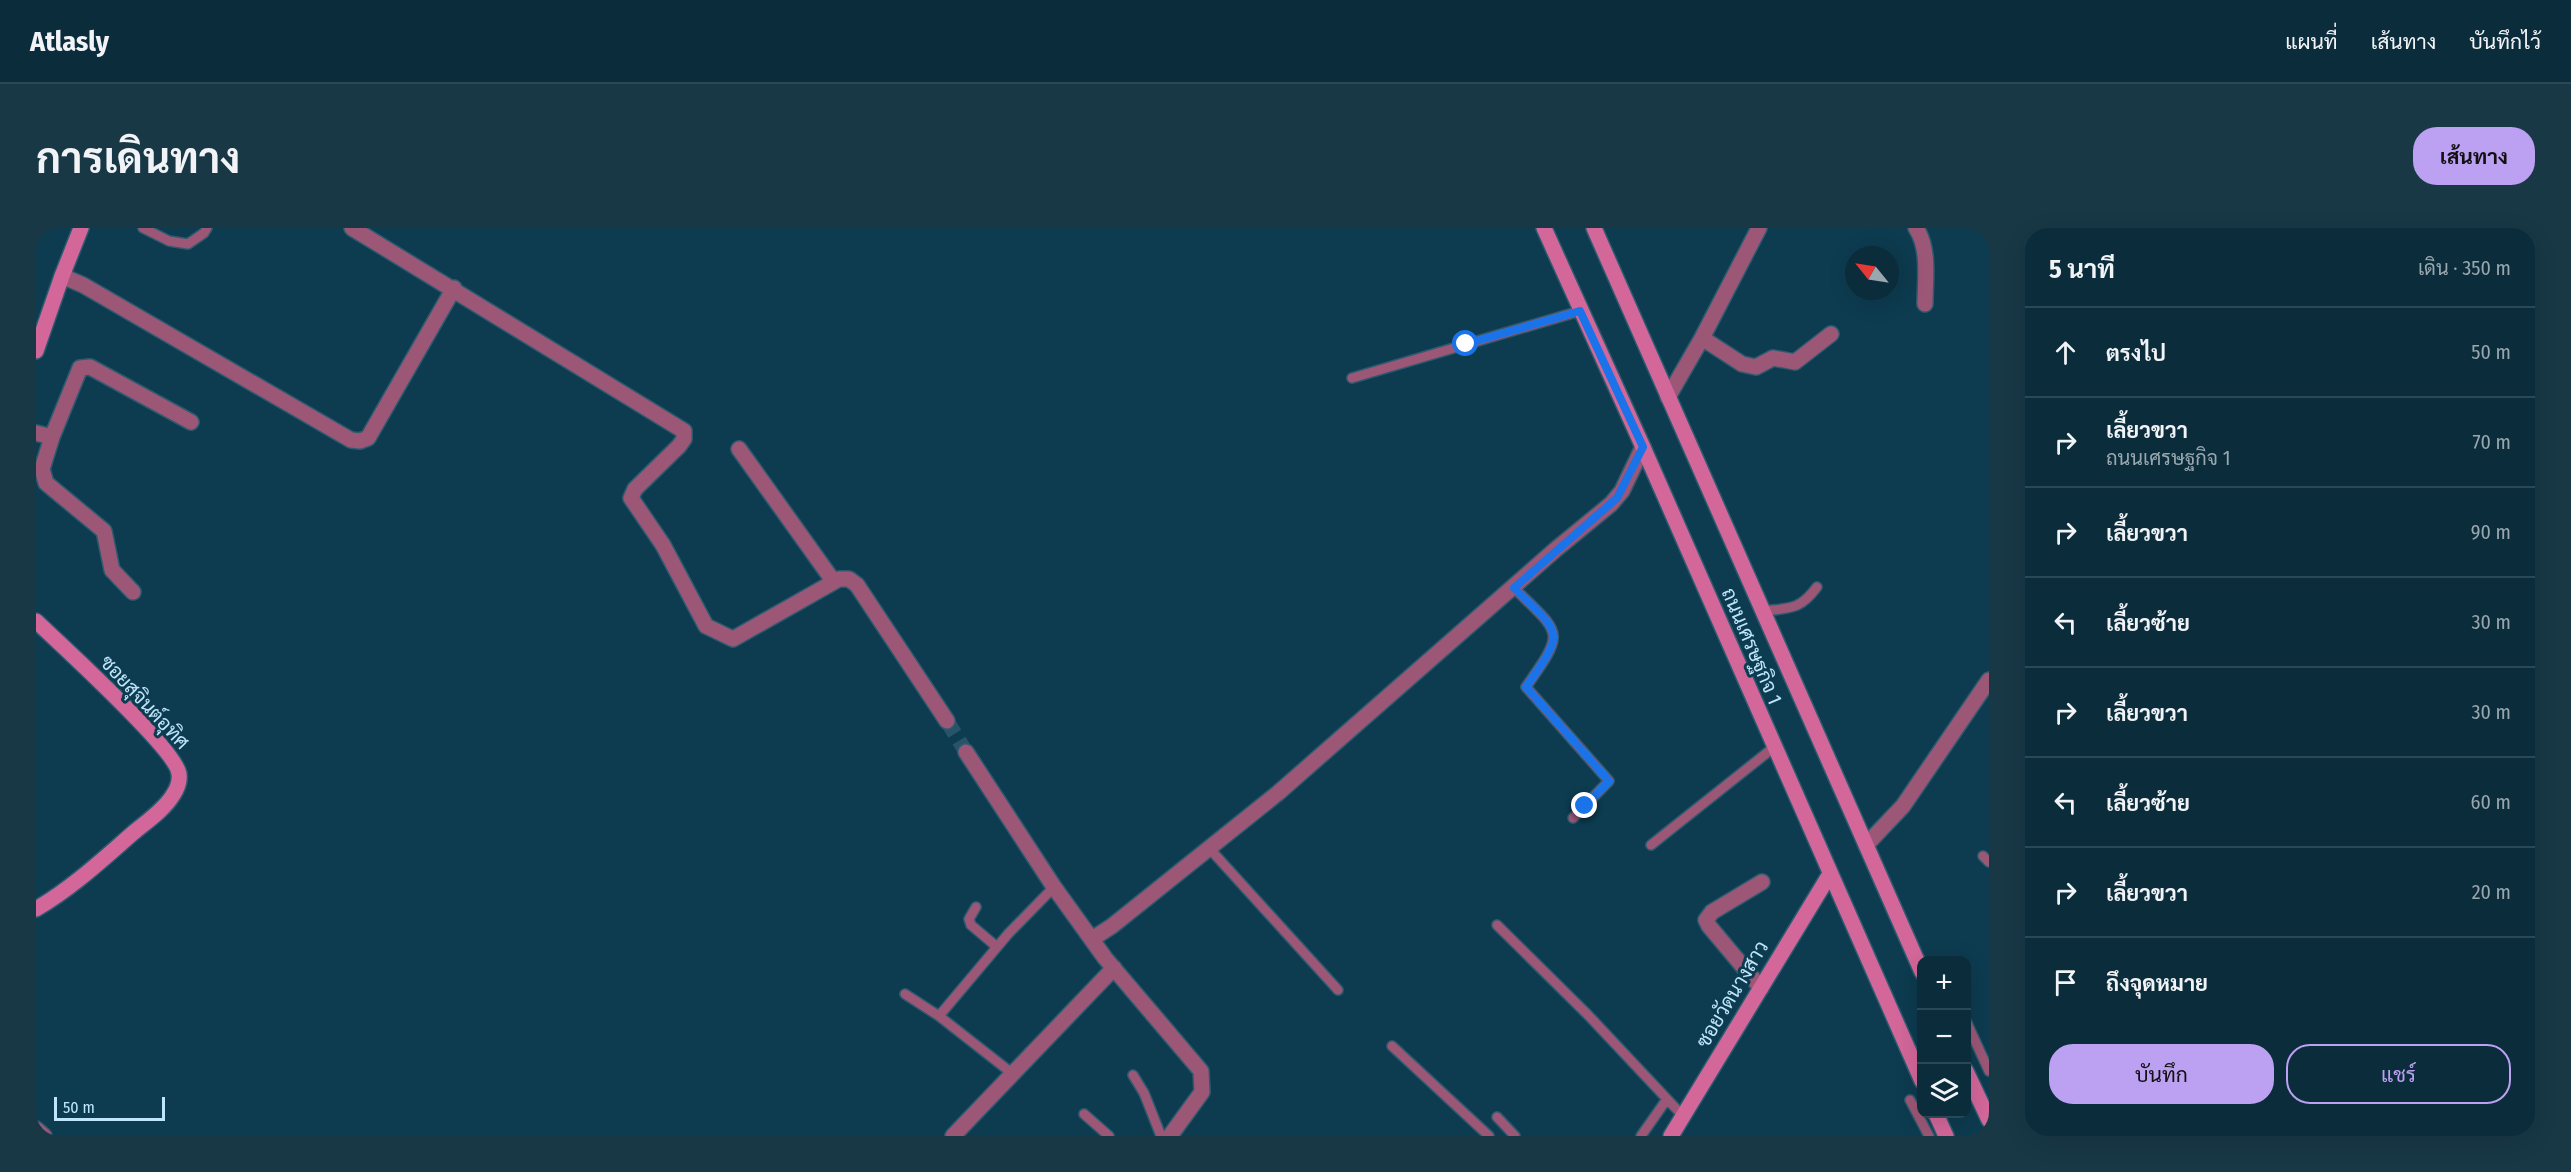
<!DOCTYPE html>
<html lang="th">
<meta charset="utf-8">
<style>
body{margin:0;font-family:"Fira Sans Condensed",Sarabun,sans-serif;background:#183846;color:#f1f3f6}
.controls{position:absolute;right:18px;bottom:18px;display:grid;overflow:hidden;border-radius:12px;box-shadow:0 6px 24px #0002}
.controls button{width:54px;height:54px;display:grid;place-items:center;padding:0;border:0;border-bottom:2px solid #2a4855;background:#0a2c3b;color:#f1f3f6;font:30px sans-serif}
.compass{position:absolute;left:1809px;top:18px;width:54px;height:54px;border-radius:50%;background:#0a2c3b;box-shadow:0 6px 24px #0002;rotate:300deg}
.scale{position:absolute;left:18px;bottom:15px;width:111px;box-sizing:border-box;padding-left:6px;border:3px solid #bfe5fa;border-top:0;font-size:16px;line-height:21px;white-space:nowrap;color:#bfe5fa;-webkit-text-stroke:4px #0d3b4f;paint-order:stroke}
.stop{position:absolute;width:18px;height:18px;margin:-14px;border:4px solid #1a73e8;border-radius:50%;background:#fff}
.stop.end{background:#1a73e8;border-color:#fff;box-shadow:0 2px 6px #0008}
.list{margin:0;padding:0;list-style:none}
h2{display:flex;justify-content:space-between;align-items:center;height:78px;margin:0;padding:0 24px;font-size:26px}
h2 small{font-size:20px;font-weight:400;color:#99a7af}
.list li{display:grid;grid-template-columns:39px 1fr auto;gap:18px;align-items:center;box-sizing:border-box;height:90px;padding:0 24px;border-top:2px solid #2a4855}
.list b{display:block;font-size:22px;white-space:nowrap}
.list p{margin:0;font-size:20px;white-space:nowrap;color:#99a7af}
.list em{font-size:20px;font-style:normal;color:#99a7af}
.actions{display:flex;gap:12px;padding:18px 24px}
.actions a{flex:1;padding:14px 0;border:2px solid #bca0f2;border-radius:24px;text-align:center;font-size:21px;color:#bca0f2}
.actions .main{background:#bca0f2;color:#111}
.icon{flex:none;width:33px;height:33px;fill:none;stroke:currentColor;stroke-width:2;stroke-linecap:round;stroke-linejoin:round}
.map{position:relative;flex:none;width:1953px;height:908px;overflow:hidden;border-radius:24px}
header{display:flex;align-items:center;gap:36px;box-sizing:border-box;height:84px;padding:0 30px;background:#0a2c3b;border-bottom:2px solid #2a4855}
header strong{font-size:28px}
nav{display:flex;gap:33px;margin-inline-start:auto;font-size:21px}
.intro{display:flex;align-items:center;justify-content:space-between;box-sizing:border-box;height:144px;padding:0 36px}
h1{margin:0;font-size:42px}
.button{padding:15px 27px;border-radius:24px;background:#bca0f2;color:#111;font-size:21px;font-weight:700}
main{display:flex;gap:36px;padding:0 36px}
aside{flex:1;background:#0a2c3b;border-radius:24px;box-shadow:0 6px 24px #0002}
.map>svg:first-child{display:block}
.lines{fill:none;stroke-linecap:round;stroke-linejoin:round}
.street-tunnel{stroke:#285469;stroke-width:15;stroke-dasharray:15 8;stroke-linecap:butt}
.lane-casing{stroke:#2d5a6e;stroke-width:12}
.street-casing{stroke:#2d5a6e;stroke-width:18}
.secondary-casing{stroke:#2d5a6e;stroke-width:18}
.lane{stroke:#9c5776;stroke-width:9}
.street{stroke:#9c5776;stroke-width:15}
.secondary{stroke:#d3679a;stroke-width:15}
.route{stroke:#1a73e8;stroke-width:8}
.labels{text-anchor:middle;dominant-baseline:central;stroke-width:6;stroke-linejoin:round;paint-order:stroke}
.street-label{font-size:20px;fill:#bfe5fa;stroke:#0d3b4f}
</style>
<header>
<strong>Atlasly</strong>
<nav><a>แผนที่</a><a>เส้นทาง</a><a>บันทึกไว้</a></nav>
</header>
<div class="intro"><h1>การเดินทาง</h1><a class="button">เส้นทาง</a></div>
<main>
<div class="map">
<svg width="1953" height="908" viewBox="0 0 1953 908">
<rect width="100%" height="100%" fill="#0d3b4f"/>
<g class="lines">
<path class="street-tunnel" d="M911 493 930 524"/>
<defs>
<path id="lane" d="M107 0 133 13 152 16 168 5 171 0
M1316 150 1544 83
M1478 360C1526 407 1530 402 1490 459L1573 553 1537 590
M1727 383C1754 380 1764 382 1781 359
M1615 617 1737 520
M1173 620 1302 762
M1947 628 1953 634
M940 679 933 691 935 697 961 719
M1461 697 1552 787 1647 888
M869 766 903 788 972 706 1018 659
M903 788 977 846
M1930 793 1953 843
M1356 818 1453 908
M1097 847 1108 865 1125 908
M1874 872 1893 908
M1048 886 1073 908
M1461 889 1479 908
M1605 908 1631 871"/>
<path id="street" d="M316 0 648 203V211L643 218 599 261 595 270 627 317 670 398 697 411 803 351H813L821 357 911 493
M1880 0C1894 21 1889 52 1889 76
M26 48 47 57 315 212 324 213 332 210 418 60
M1666 110 1706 136 1720 139 1737 130 1759 134 1795 106
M1632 169 1666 110 1723 0
M0 205 16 209 6 241 10 255 68 303 76 342 97 364
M16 209 44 140 54 139 155 194
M703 221 798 354
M930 524 1018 659 1069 730 1165 843 1166 864 1134 908
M1830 617 1867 578 1953 452
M1056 711 1076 698 1242 565 1519 322 1575 276 1586 263 1607 219
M1725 760 1673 698 1670 692 1676 684 1726 654
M0 901 8 908
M917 908 1078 740"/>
<path id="secondary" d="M1508 0 1607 219 1886 853
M1558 0 1886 744
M0 123 26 48 45 0
M0 393C24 416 141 522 143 546 144 553 141 561 137 567 128 582 110 594 97 605 66 632 36 660 0 681
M1930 843 1953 892
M1900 886 1910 908
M1635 908 1794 646"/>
</defs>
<use href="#lane" class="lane-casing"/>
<use href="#street" class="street-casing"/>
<use href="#secondary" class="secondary-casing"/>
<use href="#lane" class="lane"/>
<use href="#street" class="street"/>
<use href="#secondary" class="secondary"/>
</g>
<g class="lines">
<path class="route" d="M1430 116 1544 83 1607 219 1581 270 1478 360C1526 407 1530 402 1490 459L1573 553 1549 578"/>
</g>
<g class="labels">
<g class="street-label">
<text transform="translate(1716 418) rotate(67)">ถนนเศรษฐกิจ 1</text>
<text transform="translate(109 474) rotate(47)">ซอยสุจินต์อุทิศ</text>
<text transform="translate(1696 766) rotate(-59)">ซอยวัดนางสาว</text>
</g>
</g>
</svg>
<div class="controls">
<button>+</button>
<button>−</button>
<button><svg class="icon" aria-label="layers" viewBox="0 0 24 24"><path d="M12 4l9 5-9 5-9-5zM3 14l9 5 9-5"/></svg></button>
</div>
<svg class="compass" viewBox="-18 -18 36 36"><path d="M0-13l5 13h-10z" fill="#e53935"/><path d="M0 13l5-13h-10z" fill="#99a7af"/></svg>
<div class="scale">50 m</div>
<div class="stop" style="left:1430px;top:116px"></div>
<div class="stop end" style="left:1549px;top:578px"></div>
</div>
<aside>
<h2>5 นาที<small>เดิน · 350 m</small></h2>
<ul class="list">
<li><svg class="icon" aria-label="ahead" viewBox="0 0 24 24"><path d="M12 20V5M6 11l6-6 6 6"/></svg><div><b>ตรงไป</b></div><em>50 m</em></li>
<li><svg class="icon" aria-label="right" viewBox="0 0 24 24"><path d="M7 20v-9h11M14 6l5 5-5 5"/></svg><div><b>เลี้ยวขวา</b><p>ถนนเศรษฐกิจ 1</p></div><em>70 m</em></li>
<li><svg class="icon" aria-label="right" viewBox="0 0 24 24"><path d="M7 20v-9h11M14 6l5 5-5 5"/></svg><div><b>เลี้ยวขวา</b></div><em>90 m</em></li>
<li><svg class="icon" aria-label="left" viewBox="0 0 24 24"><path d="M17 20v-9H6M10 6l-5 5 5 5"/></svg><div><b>เลี้ยวซ้าย</b></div><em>30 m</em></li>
<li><svg class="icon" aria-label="right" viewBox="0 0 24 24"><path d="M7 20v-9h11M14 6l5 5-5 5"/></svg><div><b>เลี้ยวขวา</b></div><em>30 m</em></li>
<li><svg class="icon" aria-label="left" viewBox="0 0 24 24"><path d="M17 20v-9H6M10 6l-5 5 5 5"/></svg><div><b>เลี้ยวซ้าย</b></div><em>60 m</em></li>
<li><svg class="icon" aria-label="right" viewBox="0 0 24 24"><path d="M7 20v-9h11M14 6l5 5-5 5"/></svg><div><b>เลี้ยวขวา</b></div><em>20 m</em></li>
<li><svg class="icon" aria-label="arrive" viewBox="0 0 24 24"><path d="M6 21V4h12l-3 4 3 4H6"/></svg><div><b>ถึงจุดหมาย</b></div></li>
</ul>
<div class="actions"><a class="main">บันทึก</a><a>แชร์</a></div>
</aside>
</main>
